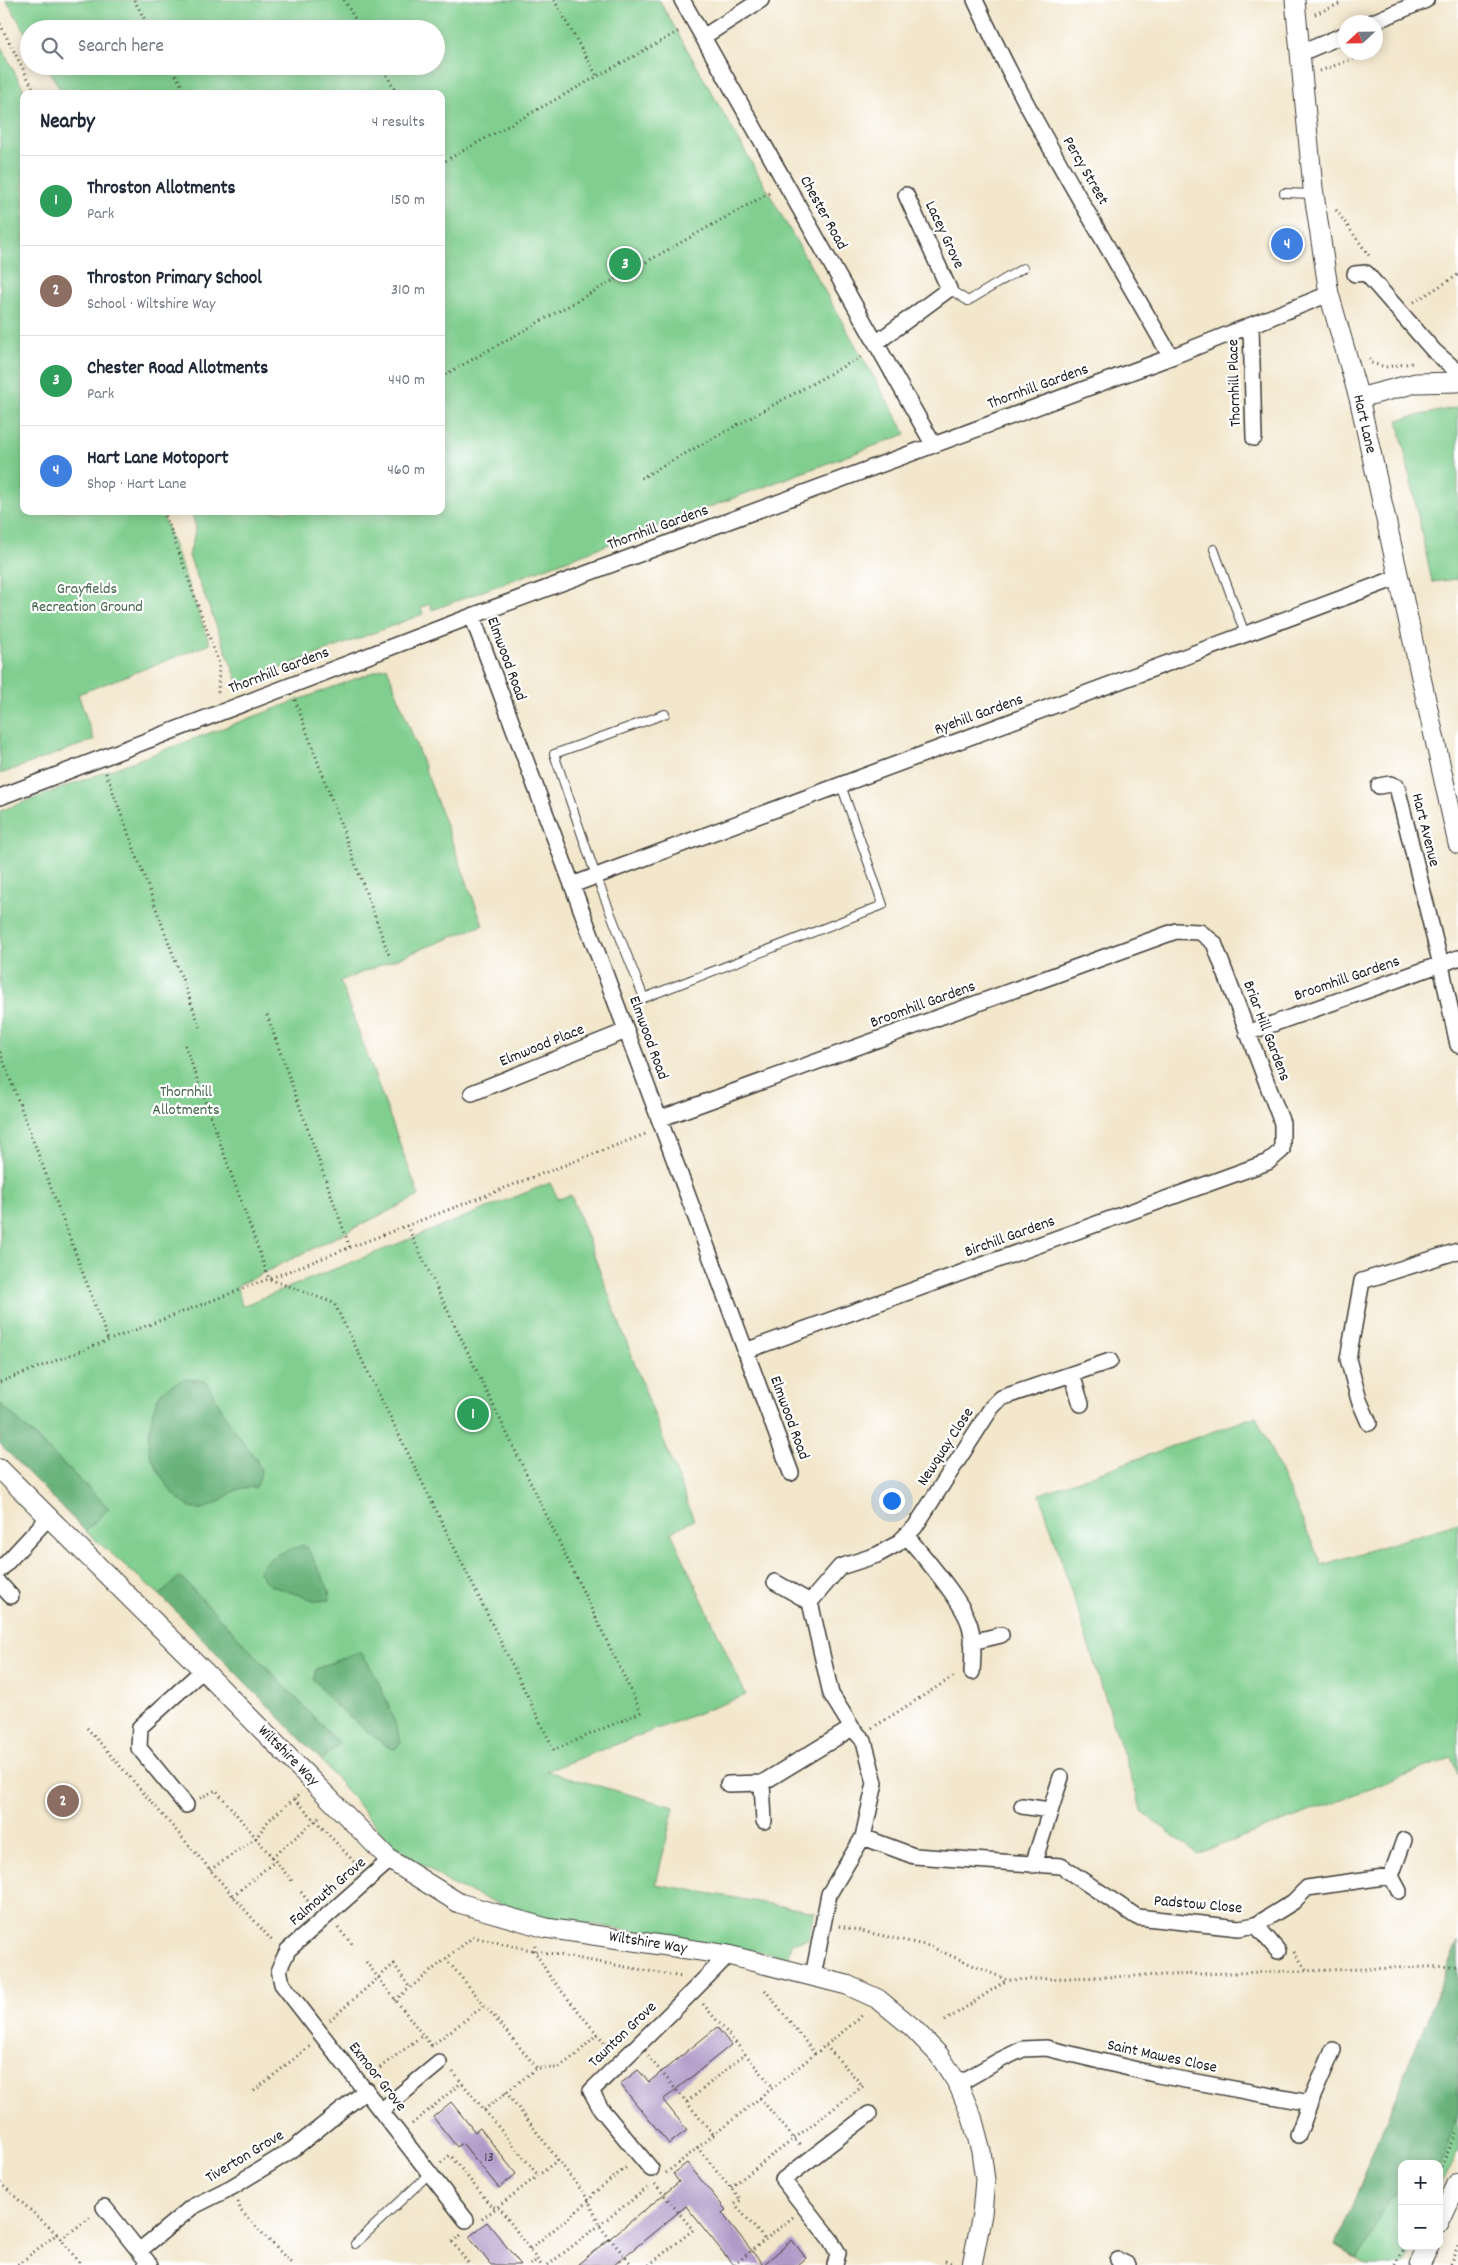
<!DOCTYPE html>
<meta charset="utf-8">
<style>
body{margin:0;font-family:Dekko,sans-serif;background:#f6f6f7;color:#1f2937}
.controls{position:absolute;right:15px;bottom:15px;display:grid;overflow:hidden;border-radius:10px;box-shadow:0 2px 12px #0003}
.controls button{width:45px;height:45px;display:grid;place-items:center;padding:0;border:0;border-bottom:1px solid #e0e1e3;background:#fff;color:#1f2937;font:25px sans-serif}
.compass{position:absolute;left:1338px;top:15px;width:45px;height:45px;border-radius:50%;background:#fff;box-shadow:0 2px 12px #0003;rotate:248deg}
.you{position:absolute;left:891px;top:1500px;width:18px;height:18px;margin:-12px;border:4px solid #fff;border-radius:50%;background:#1a73e8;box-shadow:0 0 0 8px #1a73e833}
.badge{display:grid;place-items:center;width:32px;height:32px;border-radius:50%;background:#b5179e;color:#fff;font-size:16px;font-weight:700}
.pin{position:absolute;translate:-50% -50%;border:2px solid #fff;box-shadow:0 1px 5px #0006}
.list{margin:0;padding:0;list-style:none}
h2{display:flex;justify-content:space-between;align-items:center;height:65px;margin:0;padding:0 20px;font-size:21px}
h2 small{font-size:16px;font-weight:400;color:#747a83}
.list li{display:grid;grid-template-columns:32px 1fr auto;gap:15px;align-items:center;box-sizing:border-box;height:90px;padding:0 20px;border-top:1px solid #e0e1e3}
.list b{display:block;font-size:19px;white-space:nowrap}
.list p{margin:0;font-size:16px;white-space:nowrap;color:#747a83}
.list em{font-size:16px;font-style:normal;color:#747a83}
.icon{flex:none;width:28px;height:28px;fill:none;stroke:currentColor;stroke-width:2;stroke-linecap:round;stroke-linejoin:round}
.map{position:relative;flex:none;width:1458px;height:2265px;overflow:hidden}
.search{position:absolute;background:#fff;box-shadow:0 2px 12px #0003;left:20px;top:20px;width:425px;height:55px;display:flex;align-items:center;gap:12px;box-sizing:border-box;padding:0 18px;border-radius:28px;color:#747a83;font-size:19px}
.panel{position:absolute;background:#fff;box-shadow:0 2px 12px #0003;left:20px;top:90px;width:425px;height:425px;border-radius:10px}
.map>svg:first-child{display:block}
.green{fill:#80cf8f;stroke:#4e7656}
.forest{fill:#68b27a;stroke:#42674b}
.building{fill:#b09ac8}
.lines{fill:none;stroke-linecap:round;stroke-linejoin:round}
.service-casing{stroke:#3c3a36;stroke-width:10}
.minor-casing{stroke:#3c3a36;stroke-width:18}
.tertiary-casing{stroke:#3c3a36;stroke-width:21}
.path{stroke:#3c3a36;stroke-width:3;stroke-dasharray:1 4;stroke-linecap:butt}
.service{stroke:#fff;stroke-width:8}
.minor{stroke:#fff;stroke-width:15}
.tertiary{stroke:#fff;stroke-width:19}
.labels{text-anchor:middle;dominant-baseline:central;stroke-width:4.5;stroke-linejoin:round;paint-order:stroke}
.number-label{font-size:14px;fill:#413c47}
.street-label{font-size:16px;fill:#1c1c1c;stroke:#fff}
.park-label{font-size:16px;fill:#44644a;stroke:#fff}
</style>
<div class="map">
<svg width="1458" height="2265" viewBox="0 0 1458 2265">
<rect width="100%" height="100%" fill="#fff"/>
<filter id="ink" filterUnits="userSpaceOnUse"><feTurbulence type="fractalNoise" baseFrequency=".02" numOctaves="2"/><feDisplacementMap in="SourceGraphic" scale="10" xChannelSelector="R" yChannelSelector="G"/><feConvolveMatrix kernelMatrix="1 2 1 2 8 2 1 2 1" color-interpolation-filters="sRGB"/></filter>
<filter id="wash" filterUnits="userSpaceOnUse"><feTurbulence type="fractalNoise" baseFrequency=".0096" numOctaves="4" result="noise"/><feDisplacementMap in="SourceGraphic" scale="20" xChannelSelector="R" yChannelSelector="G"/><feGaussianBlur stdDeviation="1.12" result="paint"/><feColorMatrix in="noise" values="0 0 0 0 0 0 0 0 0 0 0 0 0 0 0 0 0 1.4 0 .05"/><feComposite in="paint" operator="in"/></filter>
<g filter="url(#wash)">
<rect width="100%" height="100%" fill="#f2e6cb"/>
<path class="green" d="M6 0H659L906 434 432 610 430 604 421 607 423 614 239 684 189 556 196 527 191 511H441V94H63L46 66H436V29H29V38Z
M0 45 26 94H24V511H161L210 644 78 694 94 740 0 774Z
M1458 407V579L1432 582 1398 420Z
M387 667 483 925 340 981 419 1196 237 1286 242 1306 550 1183 558 1199 571 1195 694 1520 671 1532 746 1695 546 1771 674 1807 656 1884 815 1912 808 1939 791 1943 788 1957 523 1913 454 1886 390 1843 321 1760 339 1744 180 1576 160 1595 85 1531 109 1508 0 1403V811Z
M1256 1416 1322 1565 1458 1523V1775L1451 1758 1197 1854 1142 1812 1040 1494Z
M1458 1941V2150L1439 2190V2164H1402V2246H1413L1405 2265H1367L1336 2246Z"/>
<path class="forest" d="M185 1379 206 1381 232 1427 256 1459 261 1470 259 1481 256 1487C250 1488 242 1487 237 1490 225 1496 214 1508 200 1509 178 1510 152 1466 149 1448 147 1436 153 1405 159 1396 165 1387 176 1383 185 1379Z
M0 1403 109 1508 85 1531 0 1444Z
M302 1545 308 1549 329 1590 330 1600 317 1601 269 1585 259 1573C262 1556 289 1551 302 1545Z
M180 1576 339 1744 321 1760 160 1595Z
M360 1651C378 1675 393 1714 401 1742L395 1749 386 1746 335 1705 313 1679 316 1669Z
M1458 1941V2117L1439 2165 1402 2164V2190L1391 2197 1358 2259 1336 2246Z"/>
<g id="blocks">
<path class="building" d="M717 2027 731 2045 663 2100 687 2130 669 2144 620 2084 638 2070 649 2082Z
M451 2102 475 2132 480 2128 516 2174 499 2188 462 2143 457 2147 433 2117Z
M687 2163 726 2210 722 2213 763 2265 792 2240 806 2258 798 2265H733L686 2206 614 2265H577L679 2182 673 2174Z
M487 2222 499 2237 521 2265H491L469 2237Z"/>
</g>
</g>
<g filter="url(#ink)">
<use href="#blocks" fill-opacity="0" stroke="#3c3a36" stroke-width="1"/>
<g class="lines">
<defs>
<path id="service" d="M1284 193 1314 194
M949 289 968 301 1023 268
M1214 549 1245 634
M665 714 554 754 596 876 644 998 883 905 841 785
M355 2244 430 2173"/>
<path id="minor" d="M682 0 933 444
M975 0C1031 123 1104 239 1171 357
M1373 22 1426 0
M703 37 761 0
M1301 53 1346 34
M1355 274 1366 273 1434 351 1458 372
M1251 326 1254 438
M876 343 949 289 906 195
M472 616 791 1473
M1379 786 1390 784 1397 787 1441 965 1458 1045
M0 797 472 616 1171 357 1329 294
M572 885 1399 577
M1247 1033 1458 958
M472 1093 626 1031
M659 1119 1176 931 1200 932 1214 943 1282 1123V1150L1268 1162 745 1351
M1072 1374 1081 1404
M1369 1423 1359 1400 1348 1359 1362 1281 1458 1251
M906 1535C923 1556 963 1601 970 1626 974 1640 973 1657 972 1672
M0 1570 49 1517
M775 1582 810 1602
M0 1584 11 1596
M972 1642 1001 1635
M762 1783 764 1821
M728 1784 762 1783 852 1728
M186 1805 139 1748 140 1727 203 1670
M1022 1806 1049 1810
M863 1837 914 1856 1061 1866 1137 1917 1239 1928 1256 1925 1293 1902 1307 1888 1391 1876
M390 1860 288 1950 279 1969 282 1984 466 2220
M1033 1865 1061 1777
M1399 1891 1391 1876 1404 1840
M1256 1925 1278 1951
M813 1976 829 1894 863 1837 875 1783 864 1741 852 1728 831 1694 810 1602 840 1567 877 1555 897 1544 915 1527 992 1407 1001 1398 1110 1361
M958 2084 1000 2060 1023 2049 1046 2048 1158 2075 1310 2103 1333 2050
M382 2110 439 2063
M1298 2135 1310 2103
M651 2169 601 2109 591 2091C637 2046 683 2002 728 1955
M104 2207 150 2265
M139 2251 192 2207 232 2187 292 2150 367 2090
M1118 2260 1128 2265
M835 2265 838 2253 830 2239 783 2180 869 2114"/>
<path id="tertiary" d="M1295 0 1313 188 1329 294 1359 398 1458 844
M1359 398 1416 383 1458 382
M0 1469 203 1670 390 1860 459 1903 546 1928 728 1955 847 1985 878 1999 912 2027 939 2055 958 2084 972 2117 981 2151 985 2180 982 2214 972 2265
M1439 2223 1458 2182
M1420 2265 1429 2246"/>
</defs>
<use href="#service" class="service-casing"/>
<use href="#minor" class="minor-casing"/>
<use href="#tertiary" class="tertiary-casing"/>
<path class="path" d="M134 0 150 29
M344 0 361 29
M554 0 597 76
M1315 14 1339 4
M0 24 36 94
M171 66 186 94
M382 66 397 94
M1320 71 1361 56
M441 163 681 30
M1336 210 1370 257
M1414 302 1458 275
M1369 359 1371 363 1386 367 1412 363
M441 377 771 192
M641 478 864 355
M164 511 219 664 218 696
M295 700 389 955
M106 773 201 1030
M267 1015 350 1248
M185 1045 269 1279 334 1303 554 1750 641 1712 407 1226
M0 1052 108 1340
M0 1382 648 1133
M87 1728 273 1942
M872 1728 956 1675
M200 1798 216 1790 292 1881
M295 1799 358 1866
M272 1857 321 1816
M210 1870 256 1838 269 1820 301 1793
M301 1892 313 1908
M233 1896 275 1861
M839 1926 929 1946 1007 1980 1458 1966
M338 1928 354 1946
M1294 1952 1308 1972
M446 1959 537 2068
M366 1962 433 2048
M765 1990 815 2054
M395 2000 473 1937 531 1950 682 1977
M703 2004 773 2087
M330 2020 394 1964 409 1987
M945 2021 1007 1980
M597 2034 606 2044 611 2039 616 2045
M431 2046 485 2005
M648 2056 713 2134
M453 2072 538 2175
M372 2074 423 2035
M254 2091 310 2046
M506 2092 588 2199 601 2228 632 2265
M760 2098 801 2147
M687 2102 745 2054
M484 2110 537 2068H558L576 2055 597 2034 550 1977 534 1950 535 1943
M412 2124 460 2084
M697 2147 741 2200 735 2204 765 2240
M441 2163 450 2155 491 2206 500 2208 541 2265
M1439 2171 1458 2130
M666 2173 860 2018 863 2013
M0 2183 57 2234 17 2265
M731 2187 863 2086 826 2046
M238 2202 241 2211 291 2263
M482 2219 558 2160
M57 2234 81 2265
M61 2239 91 2217
M452 2242 461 2235
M452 2242 470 2265
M530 2249 589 2201 594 2193 628 2166
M945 2261 954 2264
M530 2265 537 2260
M548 2265 650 2186
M649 2265 693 2230 655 2184
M734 2265 793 2217
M1396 2265 1405 2246
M1450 2265 1458 2245"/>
<use href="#service" class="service"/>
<use href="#minor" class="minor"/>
<use href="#tertiary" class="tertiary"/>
</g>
</g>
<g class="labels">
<g class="number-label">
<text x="489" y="2158">13</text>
</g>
<g class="street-label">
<text transform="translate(1085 171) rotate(60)">Percy Street</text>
<text transform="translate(823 213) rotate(61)">Chester Road</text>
<text transform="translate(944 235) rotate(65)">Lacey Grove</text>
<text transform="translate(1235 383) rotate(-92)">Thornhill Place</text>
<text transform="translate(1038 387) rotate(-20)">Thornhill Gardens</text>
<text transform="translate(1364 424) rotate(77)">Hart Lane</text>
<text transform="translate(658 528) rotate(-20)">Thornhill Gardens</text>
<text transform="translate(506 659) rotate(70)">Elmwood Road</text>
<text transform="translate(279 671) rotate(-21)">Thornhill Gardens</text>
<text transform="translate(979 715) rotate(-20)">Ryehill Gardens</text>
<text transform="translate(1425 830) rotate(76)">Hart Avenue</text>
<text transform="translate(1347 979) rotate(-19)">Broomhill Gardens</text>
<text transform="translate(923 1005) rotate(-20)">Broomhill Gardens</text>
<text transform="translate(1266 1031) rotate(69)">Briar Hill Gardens</text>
<text transform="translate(648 1038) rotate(70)">Elmwood Road</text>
<text transform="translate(542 1046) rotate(-22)">Elmwood Place</text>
<text transform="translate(1010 1237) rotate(-20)">Birchill Gardens</text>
<text transform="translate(789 1418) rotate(70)">Elmwood Road</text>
<text transform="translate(946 1447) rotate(-57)">Newquay Close</text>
<text transform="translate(288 1756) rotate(45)">Wiltshire Way</text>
<text transform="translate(328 1892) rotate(-41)">Falmouth Grove</text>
<text transform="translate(1198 1905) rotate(5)">Padstow Close</text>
<text transform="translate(648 1943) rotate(9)">Wiltshire Way</text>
<text transform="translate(623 2035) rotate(-44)">Taunton Grove</text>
<text transform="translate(1162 2057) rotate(12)">Saint Mawes Close</text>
<text transform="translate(377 2077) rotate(52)">Exmoor Grove</text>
<text transform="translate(245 2157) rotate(-31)">Tiverton Grove</text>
</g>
<g class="park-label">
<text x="87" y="589">Grayfields<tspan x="87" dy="18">Recreation Ground</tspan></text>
<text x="186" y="1092">Thornhill<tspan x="186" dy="18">Allotments</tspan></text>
</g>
</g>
</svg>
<div class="controls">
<button>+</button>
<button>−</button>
</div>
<svg class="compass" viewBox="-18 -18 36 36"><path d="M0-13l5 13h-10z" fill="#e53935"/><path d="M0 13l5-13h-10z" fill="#747a83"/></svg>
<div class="you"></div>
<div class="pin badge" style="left:473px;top:1414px;background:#2e9e5b">1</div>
<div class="pin badge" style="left:63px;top:1801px;background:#8d6e63">2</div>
<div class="pin badge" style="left:625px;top:264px;background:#2e9e5b">3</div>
<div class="pin badge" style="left:1287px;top:244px;background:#3f7fe0">4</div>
<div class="search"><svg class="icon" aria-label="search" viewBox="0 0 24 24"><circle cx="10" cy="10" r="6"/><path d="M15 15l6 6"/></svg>Search here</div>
<section class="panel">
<h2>Nearby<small>4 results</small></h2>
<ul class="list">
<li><span class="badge" style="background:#2e9e5b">1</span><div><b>Throston Allotments</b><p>Park</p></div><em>150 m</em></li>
<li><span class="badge" style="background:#8d6e63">2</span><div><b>Throston Primary School</b><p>School · Wiltshire Way</p></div><em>310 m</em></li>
<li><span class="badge" style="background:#2e9e5b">3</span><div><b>Chester Road Allotments</b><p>Park</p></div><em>440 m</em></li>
<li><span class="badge" style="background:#3f7fe0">4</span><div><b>Hart Lane Motoport</b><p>Shop · Hart Lane</p></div><em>460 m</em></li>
</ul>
</section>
</div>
